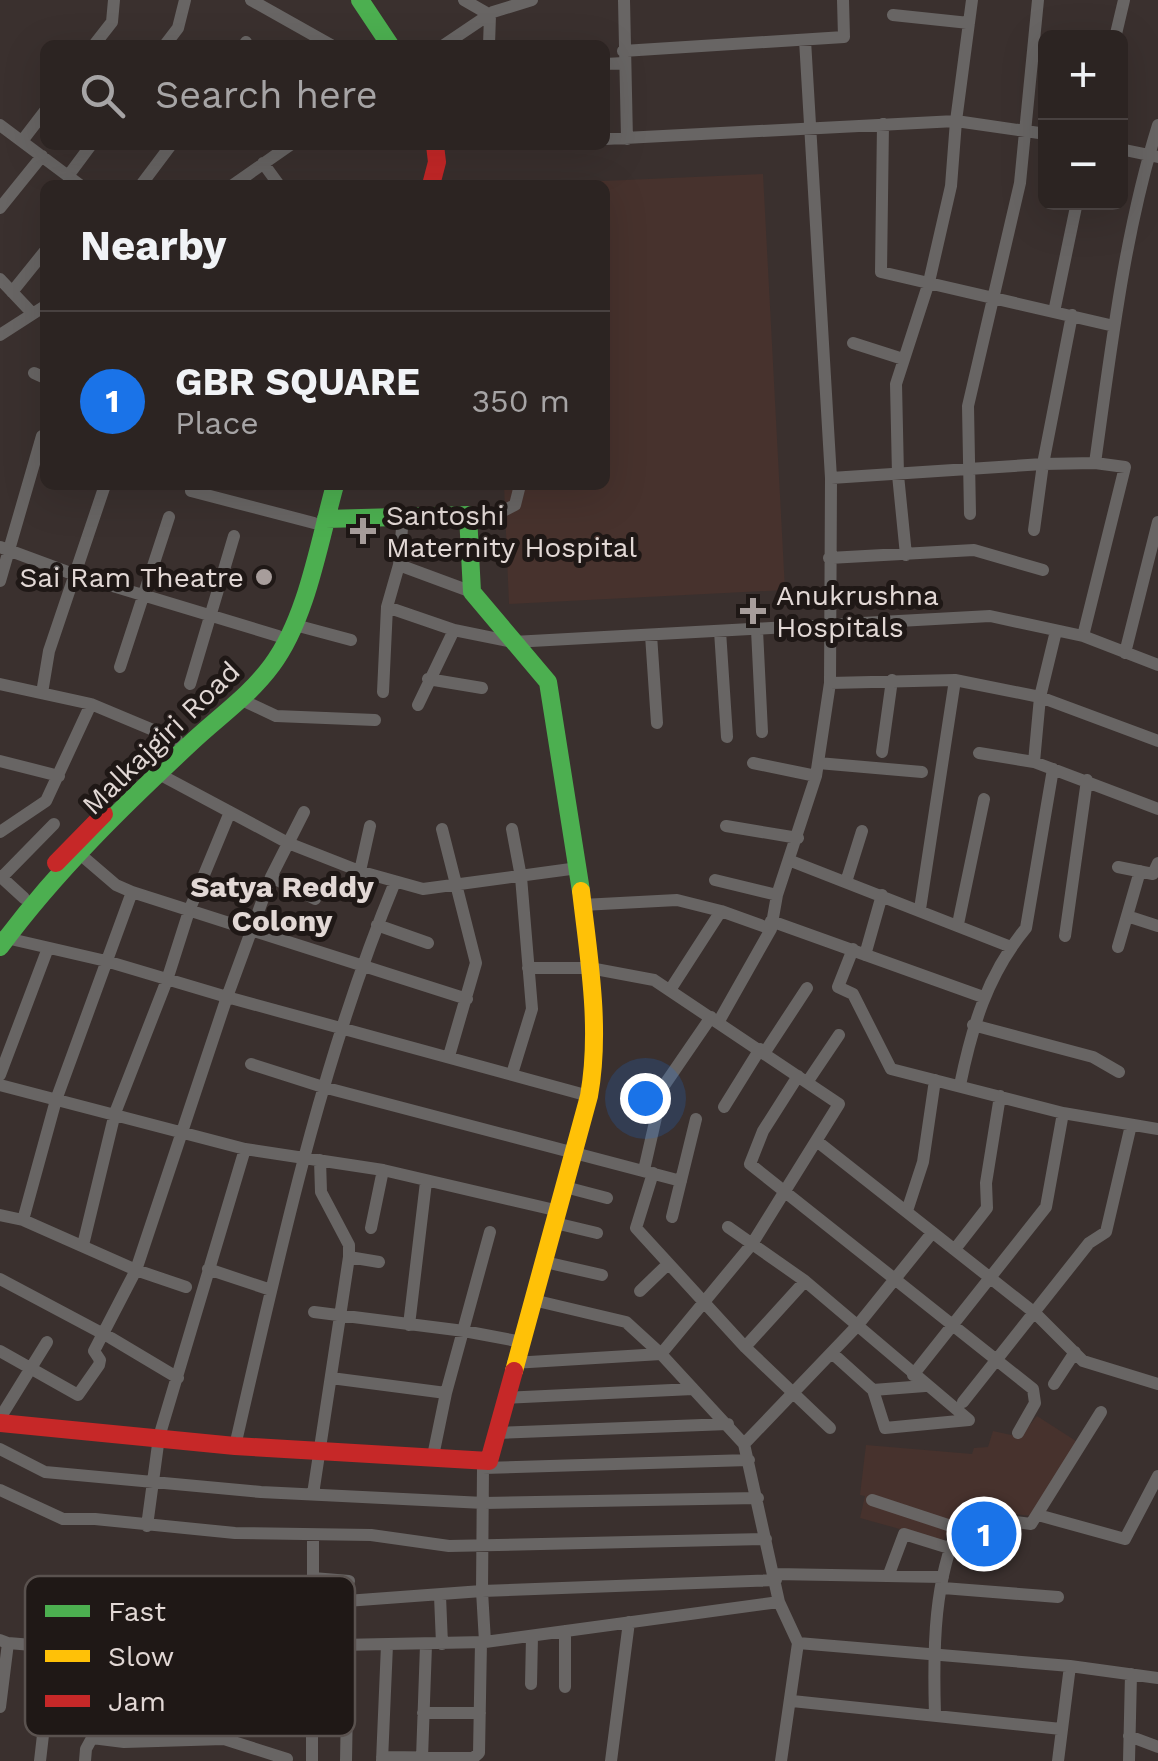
<!DOCTYPE html>
<meta charset="utf-8">
<style>
body{margin:0;font-family:"Work Sans",sans-serif;background:#38302f;color:#f1f3f6}
.controls{position:absolute;right:30px;top:30px;display:grid;overflow:hidden;border-radius:15px;box-shadow:0 10px 40px #0002}
.controls button{width:90px;height:90px;display:grid;place-items:center;padding:0;border:0;border-bottom:2px solid #484140;background:#2c2422;color:#f1f3f6;font:50px sans-serif}
.you{position:absolute;left:645px;top:1098px;width:35px;height:35px;margin:-25px;border:8px solid #fff;border-radius:50%;background:#1a73e8;box-shadow:0 0 0 15px #1a73e833}
.badge{display:grid;place-items:center;width:65px;height:65px;border-radius:50%;background:#1a73e8;color:#fff;font-size:32px;font-weight:700}
.pin{position:absolute;translate:-50% -50%;border:5px solid #fff;box-shadow:0 2px 10px #0006}
.list{margin:0;padding:0;list-style:none}
h2{display:flex;justify-content:space-between;align-items:center;height:130px;margin:0;padding:0 40px;font-size:42px}
h2 small{font-size:32px;font-weight:400;color:#a6a4a5}
.list li{display:grid;grid-template-columns:65px 1fr auto;gap:30px;align-items:center;box-sizing:border-box;height:180px;padding:0 40px;border-top:2px solid #484140}
.list b{display:block;font-size:38px;white-space:nowrap}
.list p{margin:0;font-size:32px;white-space:nowrap;color:#a6a4a5}
.list em{font-size:32px;font-style:normal;color:#a6a4a5}
.icon{flex:none;width:55px;height:55px;fill:none;stroke:currentColor;stroke-width:2;stroke-linecap:round;stroke-linejoin:round}
.map{position:relative;flex:none;width:1158px;height:1761px;overflow:hidden}
.search{position:absolute;background:#2c2422;box-shadow:0 10px 40px #0002;left:40px;top:40px;width:570px;height:110px;display:flex;align-items:center;gap:25px;box-sizing:border-box;padding:0 35px;border-radius:15px;color:#a6a4a5;font-size:38px}
.panel{position:absolute;background:#2c2422;box-shadow:0 10px 40px #0002;left:40px;top:180px;width:570px;height:310px;border-radius:15px}
.map>svg:first-child{display:block}
.built{fill:#47322d}
.lines{fill:none;stroke-linecap:round;stroke-linejoin:round}
.street{stroke:#686564;stroke-width:12}
.fast{stroke:#4caf50;stroke-width:18}
.slow{stroke:#ffc107;stroke-width:18}
.jam{stroke:#c62828;stroke-width:18}
.poi-dot{fill:#a79d9b;stroke:#1f1816;stroke-width:4}
.labels{text-anchor:middle;dominant-baseline:central;stroke-width:10;stroke-linejoin:round;paint-order:stroke}
.poi-label{font-size:28px;fill:#e2d8d5;stroke:#1f1816;text-anchor:start}
.street-label{font-size:28px;fill:#e2d8d5;stroke:#1f1816}
.neighbourhood-label{font-size:30px;font-weight:bold;fill:#e2d8d5;stroke:#1f1816}
.key{fill:#1f1816;stroke:#5a524f;stroke-width:2.5}
.key-label{font-size:28px;fill:#e2d8d5}
</style>
<div class="map">
<svg width="1158" height="1761" viewBox="0 0 1158 1761">
<rect width="100%" height="100%" fill="#3a302e"/>
<path class="built" d="M763 174 785 590 509 604 504 485H605V185H511Z
M1037 1416 1079 1443 1031 1516 958 1507 943 1541 860 1518 865 1496 860 1495 866 1445 972 1454 974 1448 988 1447 993 1431 1020 1437Z"/>
<g class="lines">
<path class="street" d="M251 0 331 45
M464 0 490 15 489 45
M624 0 627 139
M893 15 969 23
M1115 38 1124 0
M94 45 112 22 114 0
M165 45 178 28 185 0
M244 45 246 42
M444 45 493 12 532 0
M623 51 844 37 843 0
M605 64 624 63
M883 124 881 272 1114 326
M0 125 80 185
M605 139 956 121 1046 134
M22 141 45 111
M1120 149 1158 157
M263 163 279 185
M68 176 91 145
M141 185 171 145
M233 185 290 145
M0 208 42 156
M0 279 32 313
M12 292 45 251
M1054 312 1077 202
M0 335 45 306
M853 343 903 359
M34 373 45 378
M1095 463C1111 350 1124 234 1158 125
M831 478 1043 464 1095 463 1125 467 1083 636
M193 485 191 491 314 523
M970 514 968 406 1020 183 1038 0
M468 515 497 514 515 505 520 485
M1034 530 1043 464 1072 315
M0 547 73 574 278 636
M906 555 898 475 896 384 929 282 951 186 956 121 972 0
M829 558 974 550 1043 570
M399 565 472 592
M0 581 42 436
M387 607 454 630 513 642 990 616 1083 636 1158 665
M295 625 351 640
M757 630 762 732
M720 631 727 737
M651 635 657 723
M1125 653 1158 522
M120 667 169 517
M428 679 482 688
M830 683 955 680 1040 697 1158 741
M0 684 91 704 177 740
M190 684 234 536
M383 692 387 607 399 565 403 516
M42 693 49 651 105 485
M242 700 276 716 375 720
M418 705 454 630
M882 752 892 680
M979 753 1034 762 1158 809
M0 761 59 776
M1034 762 1040 697 1056 631
M753 763 816 776
M818 763 922 772
M159 774 288 843 362 872 423 889 578 868
M726 826 798 838
M442 829 476 963 449 1056
M512 829 521 877 532 1009 512 1074
M0 832 46 801 91 704
M81 855 116 885 132 892 467 999
M791 861 1011 947
M1118 867 1153 874 1158 863
M360 871 370 826
M0 876 24 898
M2 877 54 824
M271 877 315 899
M715 880 777 895
M846 882 862 831
M582 905 677 900 721 911 771 929
M920 909 955 680
M1127 916 1158 926
M771 921 983 997
M958 924 984 799
M377 925 428 943
M1065 936 1087 780
M2 937 106 961 227 997 589 1096
M1118 947 1140 871
M853 949 838 987 853 994 891 1069 1063 1113 1158 1129
M865 955 882 895
M670 990 721 911
M719 1021 771 929 777 895 816 776 830 683 831 478 805 40
M973 1025 1093 1057 1119 1072
M765 1052 807 988
M251 1064 323 1087 681 1181
M0 1075 48 948
M798 1076 763 1131 750 1164 1033 1389 1035 1403 1018 1433
M808 1081 839 1035
M0 1085 245 1149 383 1170 559 1211
M960 1085C972 1027 987 975 1026 928L1053 769
M724 1107 760 1049
M818 1142 1036 1314 1083 1361 1158 1384
M644 1170 663 1087 711 1017
M653 1173 636 1228 745 1347 830 1428
M565 1187 607 1198
M907 1211 923 1162 935 1080
M0 1215 23 1220 136 1270 186 1287
M672 1217 696 1119
M23 1220 56 1100 132 892
M555 1223 597 1233
M728 1227 805 1281 969 1420 885 1428 873 1390 832 1353
M371 1228 383 1170
M83 1245 115 1113 167 980 189 911 230 812
M955 1249 987 1208 986 1183 1000 1096
M349 1257 379 1262
M545 1262 602 1275
M208 1269 271 1290
M0 1279 111 1338 178 1378
M640 1291 668 1264
M533 1300 626 1322 661 1354 744 1444 779 1602 798 1643 781 1761
M314 1312 464 1331 522 1342
M409 1325 426 1182
M745 1347 805 1281
M0 1351 78 1395 99 1365 100 1360 94 1351 136 1270 227 997 271 877 304 812
M513 1363 661 1354 752 1244 839 1104 654 980 590 968H528
M913 1375 1046 1207 1063 1113
M331 1378 446 1393
M1054 1384 1075 1352
M873 1390 925 1386
M504 1398 693 1389
M963 1402 1089 1243 1106 1232 1131 1125
M0 1418 47 1342
M497 1433 728 1424
M744 1444 857 1326 932 1233
M235 1446C279 1256 320 1063 395 882
M0 1449 45 1472 261 1492 484 1503 758 1498
M433 1456 446 1393 490 1232
M483 1468 749 1460
M0 1490 63 1519H95L235 1533 371 1535 449 1546 766 1539
M313 1494 349 1257V1245L321 1192 320 1160
M872 1500 957 1528
M1038 1515 1125 1539 1158 1476
M147 1526 159 1437 245 1149
M313 1535V1578L323 1645
M775 1574 943 1577
M889 1574 904 1534 949 1548
M313 1578 349 1581
M943 1588 1058 1597
M440 1596 442 1644
M319 1603 482 1591 776 1580
M0 1640 8 1643 93 1650 485 1642 779 1602
M485 1642 482 1591 483 1468 488 1461
M798 1643 1070 1666 1158 1678
M531 1684 532 1636
M565 1687V1631
M792 1701 1061 1729
M0 1707 8 1643
M423 1713H480
M935 1715C933 1650 933 1575 964 1515L1031 1524 1101 1412
M1129 1736 1158 1747
M92 1738 124 1742 224 1739 287 1759
M382 1757 473 1758 479 1753 481 1642
M422 1758 426 1645
M40 1761 53 1648
M85 1761 86 1749 92 1738 93 1650
M312 1761V1645
M346 1761 348 1645
M382 1761 387 1645
M611 1761 629 1622
M1058 1761 1070 1666
M1129 1761 1131 1674"/>
<path class="fast" d="M360 0 390 45
M326 519 468 515 472 592 548 682 581 891
M0 947C56 871 125 804 194 740 221 715 250 695 272 665 307 618 319 542 335 485"/>
<path class="slow" d="M514 1371 589 1096C601 1029 589 959 581 891"/>
<path class="jam" d="M431 185 437 162 435 145
M56 863 104 814
M0 1423 235 1446 489 1461 514 1371"/>
</g>
<g class="poi-dot">
<path d="M358 516h10v10h10v10h-10v10h-10v-10h-10v-10h10z"/>
<circle cx="264" cy="577" r="10"/>
<path d="M748 596h10v10h10v10h-10v10h-10v-10h-10v-10h10z"/>
</g>
<g class="labels">
<g class="poi-label">
<text x="386" y="515">Santoshi<tspan x="386" dy="32">Maternity Hospital</tspan></text>
<text x="244" y="577" text-anchor="end">Sai Ram Theatre</text>
<text x="776" y="595">Anukrushna<tspan x="776" dy="32">Hospitals</tspan></text>
</g>
<g class="street-label">
<text transform="translate(161 738) rotate(-44)">Malkajgiri Road</text>
</g>
<g class="neighbourhood-label">
<text x="282" y="886">Satya Reddy<tspan x="282" dy="34">Colony</tspan></text>
</g>
</g>
<rect x="25" y="1576" width="330" height="160" rx="15" class="key"/>
<rect x="45" y="1605" width="45" height="12" fill="#4caf50"/>
<rect x="45" y="1650" width="45" height="12" fill="#ffc107"/>
<rect x="45" y="1695" width="45" height="12" fill="#c62828"/>
<g class="key-label">
<text x="108" y="1621">Fast</text>
<text x="108" y="1666">Slow</text>
<text x="108" y="1711">Jam</text>
</g>
</svg>
<div class="controls">
<button>+</button>
<button>−</button>
</div>
<div class="you"></div>
<div class="pin badge" style="left:984px;top:1534px">1</div>
<div class="search"><svg class="icon" aria-label="search" viewBox="0 0 24 24"><circle cx="10" cy="10" r="6"/><path d="M15 15l6 6"/></svg>Search here</div>
<section class="panel">
<h2>Nearby<small></small></h2>
<ul class="list">
<li><span class="badge">1</span><div><b>GBR SQUARE</b><p>Place</p></div><em>350 m</em></li>
</ul>
</section>
</div>
